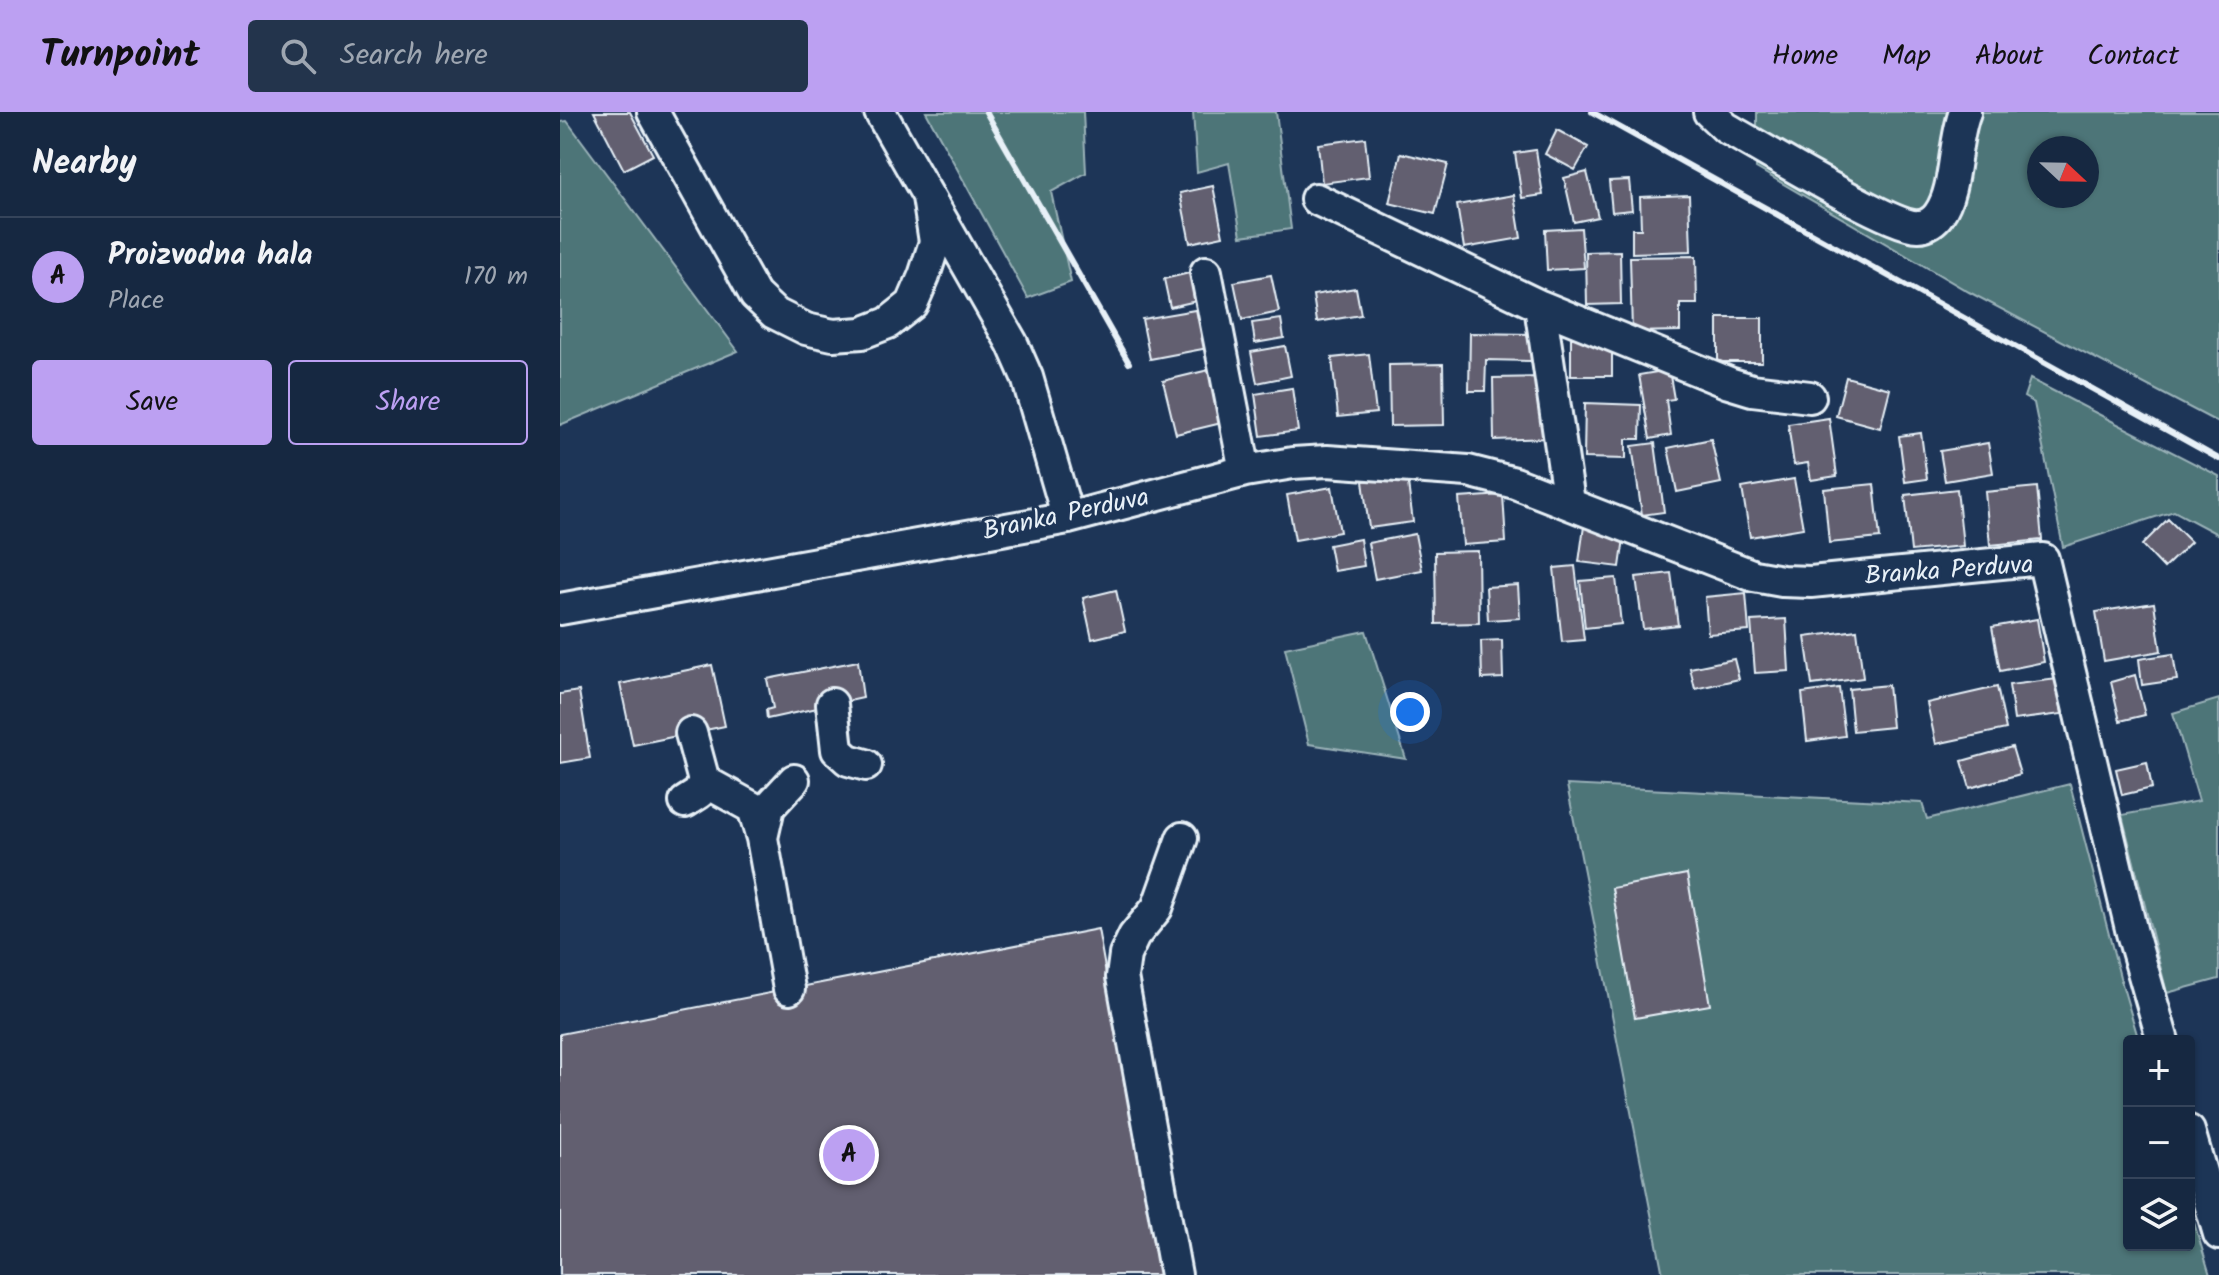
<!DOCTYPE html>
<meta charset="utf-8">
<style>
body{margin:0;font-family:Kalam,sans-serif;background:#23344c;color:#f1f3f6}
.controls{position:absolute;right:24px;bottom:24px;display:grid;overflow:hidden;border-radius:8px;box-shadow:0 2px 6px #0004}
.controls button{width:72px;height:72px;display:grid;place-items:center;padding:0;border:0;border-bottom:2px solid #35445a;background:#162841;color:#f1f3f6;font:40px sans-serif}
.compass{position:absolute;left:1467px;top:24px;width:72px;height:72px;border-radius:50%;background:#162841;box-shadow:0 2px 6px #0004;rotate:112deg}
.you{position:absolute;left:850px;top:600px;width:28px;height:28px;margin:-20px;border:6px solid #fff;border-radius:50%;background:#1a73e8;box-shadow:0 0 0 12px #1a73e833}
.badge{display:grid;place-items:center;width:52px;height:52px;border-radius:50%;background:#bca0f2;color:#111;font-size:26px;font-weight:700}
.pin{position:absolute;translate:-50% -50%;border:4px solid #fff;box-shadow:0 2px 8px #0006}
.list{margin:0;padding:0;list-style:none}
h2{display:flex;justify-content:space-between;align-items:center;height:104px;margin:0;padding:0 32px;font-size:34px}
h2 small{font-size:26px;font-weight:400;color:#9ea6b1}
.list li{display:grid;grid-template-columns:52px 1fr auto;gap:24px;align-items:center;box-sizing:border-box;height:120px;padding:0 32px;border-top:2px solid #35445a}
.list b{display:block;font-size:30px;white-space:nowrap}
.list p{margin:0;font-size:26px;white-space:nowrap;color:#9ea6b1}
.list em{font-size:26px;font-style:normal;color:#9ea6b1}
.actions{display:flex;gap:16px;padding:24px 32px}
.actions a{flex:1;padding:18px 0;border:2px solid #bca0f2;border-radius:8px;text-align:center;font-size:28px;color:#bca0f2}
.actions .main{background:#bca0f2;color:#111}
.icon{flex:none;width:44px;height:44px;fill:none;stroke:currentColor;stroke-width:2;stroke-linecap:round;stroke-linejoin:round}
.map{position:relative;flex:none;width:1659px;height:1163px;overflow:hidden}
header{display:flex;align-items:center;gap:48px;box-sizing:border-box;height:112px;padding:0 40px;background:#bca0f2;color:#111}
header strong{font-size:38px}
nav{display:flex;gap:44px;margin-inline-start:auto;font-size:28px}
.search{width:560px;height:72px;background:#23344c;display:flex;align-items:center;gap:20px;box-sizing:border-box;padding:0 28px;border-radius:8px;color:#9ea6b1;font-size:30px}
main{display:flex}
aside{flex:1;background:#162841}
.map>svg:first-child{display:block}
.green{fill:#4d7478;stroke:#9ab2b8;stroke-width:2;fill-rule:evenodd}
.building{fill:#625e70;stroke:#e8f1f8;stroke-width:2}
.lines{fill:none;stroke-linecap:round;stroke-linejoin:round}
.minor-casing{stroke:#e8f1f8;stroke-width:36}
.minor{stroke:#1d3557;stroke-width:30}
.rail{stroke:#e8f1f8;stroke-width:6}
.labels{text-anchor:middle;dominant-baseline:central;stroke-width:6;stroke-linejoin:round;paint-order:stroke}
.street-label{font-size:26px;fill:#e8f1f8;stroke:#1d3557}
</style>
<header>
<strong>Turnpoint</strong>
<div class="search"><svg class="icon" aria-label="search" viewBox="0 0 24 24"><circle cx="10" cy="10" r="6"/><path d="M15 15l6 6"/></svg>Search here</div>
<nav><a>Home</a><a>Map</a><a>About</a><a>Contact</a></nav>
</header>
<main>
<aside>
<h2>Nearby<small></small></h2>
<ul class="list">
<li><span class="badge">A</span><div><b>Proizvodna hala</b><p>Place</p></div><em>170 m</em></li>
</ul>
<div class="actions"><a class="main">Save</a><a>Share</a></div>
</aside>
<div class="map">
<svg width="1659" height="1163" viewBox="0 0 1659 1163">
<rect width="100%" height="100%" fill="#1d3557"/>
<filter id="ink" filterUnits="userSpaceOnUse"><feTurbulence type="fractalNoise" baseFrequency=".0125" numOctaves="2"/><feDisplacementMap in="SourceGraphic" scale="16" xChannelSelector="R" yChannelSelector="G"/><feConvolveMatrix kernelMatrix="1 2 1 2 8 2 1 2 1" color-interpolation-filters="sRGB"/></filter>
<g filter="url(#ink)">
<path class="green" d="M366 0H523L526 61 491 80 511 170 468 186Z
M633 0H716L731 117 681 124 669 51 637 60Z
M1197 0H1397L1381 85 1355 105 1197 24Z
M1414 0H1659V311L1409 180 1196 56V44L1365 127ZM1479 36H1527V84H1479Z
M7 9 178 239 0 313V10Z
M1470 267 1659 364V423L1614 399 1503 435 1474 291 1464 285Z
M806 519 846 647 749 632 725 536Z
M1659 587V867L1607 881 1562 703 1639 689 1613 601Z
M1510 672 1560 865 1579 929H1569V1133H1629V1094L1650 1163H1103L1007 673 1362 691 1367 707Z"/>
<path class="building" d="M34 0H70L93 43 64 58Z
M997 18 1028 35 1015 58 985 42Z
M805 26 809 65 762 71 758 32Z
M976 38 983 83 962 86 955 41Z
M841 41 888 52 875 102 829 91Z
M1027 60 1038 105 1014 110 1004 66Z
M1069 68 1072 98 1052 100 1049 69Z
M653 74 663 124 630 131 620 81Z
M954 83 961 126 904 136 897 93Z
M1129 83 1131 139 1072 141V117H1081L1080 85Z
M1021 116 1024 156 987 158 985 118Z
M1060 139 1061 192 1027 193 1026 140Z
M1136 144 1137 192H1120V219L1072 220 1070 145Z
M638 159 645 187 610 195 604 167Z
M711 163 719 200 682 208 674 170Z
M796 176 801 203 757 210 753 183Z
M641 197 648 236 590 247 582 207Z
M1158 206H1202V250H1158Z
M721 207 724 226 695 231 692 211Z
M910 221 971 222V249L926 248 925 279H909Z
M1011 226H1052V264H1011Z
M725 234 731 264 697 271 691 240Z
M809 242 816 301 778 305 772 246Z
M883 252 884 313 830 314 829 253Z
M661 255 674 308 616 322 603 269Z
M1109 258 1114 287 1106 288 1111 323 1090 327 1079 263Z
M988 265 989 326 934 328 933 266Z
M1286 265 1330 277 1320 316 1276 304Z
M732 276 738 319 701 324 695 282Z
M1025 291 1081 293 1080 327H1066V347L1024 346Z
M1269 306 1277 364 1251 368 1248 351 1234 353 1228 312Z
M1361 321 1367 367 1345 370 1339 324Z
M1151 327 1161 371 1117 380 1108 336Z
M1095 331 1104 400 1082 403 1072 334Z
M1428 331 1433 361 1385 369 1380 339Z
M847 364 853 410 809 416 803 369Z
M1234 367 1243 416 1190 425 1182 376Z
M1314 372 1320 426 1269 431 1264 377Z
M772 375 780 420 735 428 727 383Z
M1477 375 1482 428 1430 433 1425 380Z
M1397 377 1403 434 1351 439 1345 383Z
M943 383 946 430 903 433 899 386Z
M1608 407 1631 430 1604 456 1582 433Z
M1024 414 1065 419 1060 455 1019 450Z
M855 422 862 458 815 467 808 431Z
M800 427 804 454 774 459 769 433Z
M918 439 919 511 876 512 875 440Z
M1015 454 1024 528 1002 530 994 456Z
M1111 461 1118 513 1083 517 1076 465Z
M1056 466 1061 512 1025 516 1020 469Z
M958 473 960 506 928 508 926 475Z
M556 478 565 519 532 527 523 486Z
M1186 481 1189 519 1148 522 1145 485Z
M1594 491 1601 539 1544 549 1536 500Z
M1226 507 1229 559 1195 561 1191 509Z
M1477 507 1484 550 1440 559 1432 515Z
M1297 518 1303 566 1252 573 1245 525Z
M942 528 943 566 922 567 921 529Z
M1613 542 1617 568 1582 573 1579 547Z
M1174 547 1179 567 1135 577 1130 556Z
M298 549 303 586 207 607 206 598 213 596 207 567Z
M152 553 165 614 73 633 60 572Z
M1575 563 1585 603 1560 609 1551 570Z
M1497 567 1502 602 1454 608 1449 573Z
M1328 573 1332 615 1293 619 1289 577Z
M1437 575 1446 617 1376 632 1367 591Z
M1279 576 1285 624 1247 629 1242 581Z
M19 579 30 646 0 651V582Z
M1452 635 1460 662 1410 676 1402 649Z
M1587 650 1592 676 1562 683 1556 657Z
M1127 762 1150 893 1075 906 1052 776Z
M538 817 600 1163H0V922Z"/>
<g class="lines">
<defs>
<path id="minor" d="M93 0 195 183 214 201 246 217 273 223 302 221 328 211 352 192 364 164 375 130 368 85
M320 0 452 231 467 265 508 406
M1149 0 1166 16C1197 33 1334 117 1359 114 1367 114 1375 108 1379 102 1397 77 1393 30 1405 0
M756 87 980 194 1009 390
M646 160 685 359
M980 194 1169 271 1192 278 1250 285
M0 497 508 406 685 359 733 351 767 349 908 359 955 371 1194 464 1222 469 1251 470 1483 447 1572 821 1603 929
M272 592 277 638 288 648 306 653
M131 621 144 669 193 696 202 726 229 877
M125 690 139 681 144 669
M202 726 209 695 234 668
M1629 1019 1659 1122
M616 1163 562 865 565 843 574 824 597 796 622 726"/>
</defs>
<use href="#minor" class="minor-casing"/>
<use href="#minor" class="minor"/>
<path class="rail" d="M426 0 569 251
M1032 0 1659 347"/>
</g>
</g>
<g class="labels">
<g class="street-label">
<text transform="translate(506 403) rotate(-12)">Branka Perduva</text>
<text transform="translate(1389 459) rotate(-4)">Branka Perduva</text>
</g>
</g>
</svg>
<div class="controls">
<button>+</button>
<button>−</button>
<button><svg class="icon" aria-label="layers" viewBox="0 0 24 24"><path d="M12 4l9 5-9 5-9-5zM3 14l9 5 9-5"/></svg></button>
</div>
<svg class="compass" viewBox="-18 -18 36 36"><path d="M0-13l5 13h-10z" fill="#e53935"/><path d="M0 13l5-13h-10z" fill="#9ea6b1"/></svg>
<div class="you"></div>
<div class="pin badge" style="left:289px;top:1043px">A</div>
</div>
</main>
